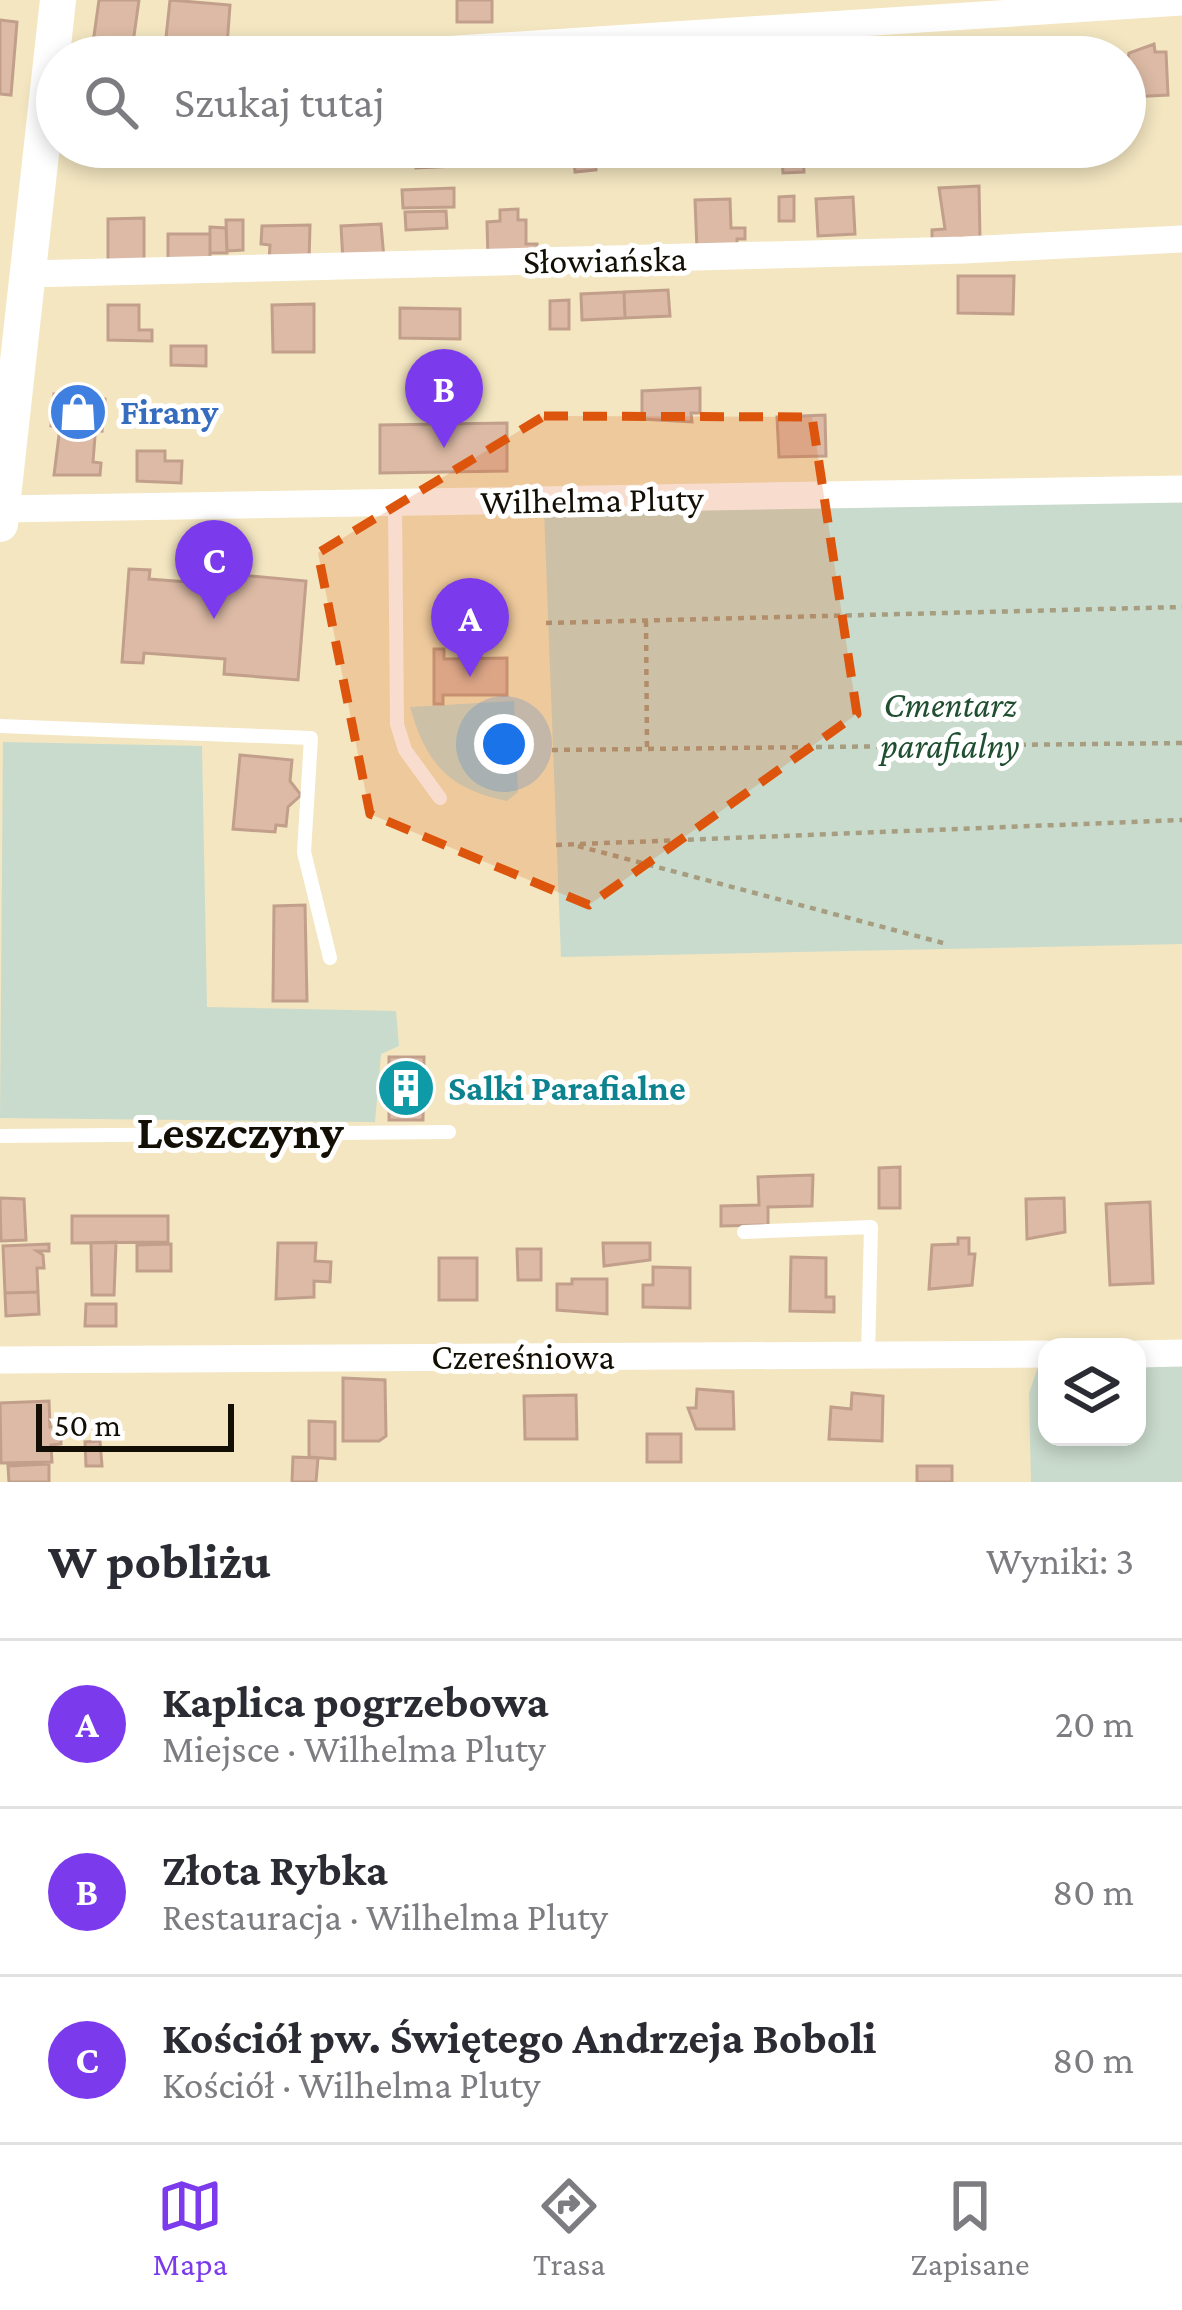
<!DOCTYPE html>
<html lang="pl">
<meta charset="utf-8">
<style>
body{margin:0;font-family:"Crimson Pro",serif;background:#f2f2f3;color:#2b2b33}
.controls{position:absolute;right:36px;bottom:36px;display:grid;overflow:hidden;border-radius:24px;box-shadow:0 6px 18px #0003}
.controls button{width:108px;height:108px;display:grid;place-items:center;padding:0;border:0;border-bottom:3px solid #e1e1e2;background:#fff;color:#2b2b33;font:60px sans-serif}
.scale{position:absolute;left:36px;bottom:30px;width:198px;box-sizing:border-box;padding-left:12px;border:6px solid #140f04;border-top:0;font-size:33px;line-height:42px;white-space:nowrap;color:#140f04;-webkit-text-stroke:9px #fff;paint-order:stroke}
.you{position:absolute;left:504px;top:744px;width:42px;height:42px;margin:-30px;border:9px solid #fff;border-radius:50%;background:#1a73e8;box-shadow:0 0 0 18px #1a73e833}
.badge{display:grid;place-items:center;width:78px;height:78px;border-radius:50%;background:#7c3aed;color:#fff;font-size:39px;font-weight:700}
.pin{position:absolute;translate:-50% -99px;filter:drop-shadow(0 3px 6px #0008)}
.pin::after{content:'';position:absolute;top:63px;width:42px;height:36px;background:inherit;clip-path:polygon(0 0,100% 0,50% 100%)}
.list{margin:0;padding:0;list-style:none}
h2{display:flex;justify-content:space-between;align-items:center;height:156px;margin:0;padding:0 48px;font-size:51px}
h2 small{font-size:39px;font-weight:400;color:#7c7c81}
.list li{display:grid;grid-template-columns:78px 1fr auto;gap:36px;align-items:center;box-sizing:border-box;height:168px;padding:0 48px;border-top:3px solid #e1e1e2}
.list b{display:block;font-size:45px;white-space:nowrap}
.list p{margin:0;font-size:39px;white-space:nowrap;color:#7c7c81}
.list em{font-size:39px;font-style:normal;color:#7c7c81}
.icon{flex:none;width:66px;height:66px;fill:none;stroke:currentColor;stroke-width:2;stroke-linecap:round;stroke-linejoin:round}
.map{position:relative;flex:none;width:1182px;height:1482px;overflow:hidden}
.search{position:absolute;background:#fff;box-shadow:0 6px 18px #0003;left:36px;right:36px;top:36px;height:132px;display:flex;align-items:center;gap:30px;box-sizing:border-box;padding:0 42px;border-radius:66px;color:#7c7c81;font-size:45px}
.sheet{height:660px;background:#fff}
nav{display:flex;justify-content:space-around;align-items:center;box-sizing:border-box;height:168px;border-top:3px solid #e1e1e2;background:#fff;font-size:33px;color:#7c7c81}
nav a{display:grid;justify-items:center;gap:6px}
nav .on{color:#7c3aed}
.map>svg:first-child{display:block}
.green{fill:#c9dbcd}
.building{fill:#dcbaa5;stroke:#c19f8b;stroke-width:3}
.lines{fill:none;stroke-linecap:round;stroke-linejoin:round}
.path{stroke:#a79d81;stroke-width:4.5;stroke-dasharray:6 6;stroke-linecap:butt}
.lane{stroke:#fff;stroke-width:14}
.street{stroke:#fff;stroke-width:27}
.secondary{stroke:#fff;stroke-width:36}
.marked{fill:#dd550c;fill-opacity:0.2;stroke:#dd550c;stroke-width:9;stroke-dasharray:24 15;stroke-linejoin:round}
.labels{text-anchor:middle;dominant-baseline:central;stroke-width:10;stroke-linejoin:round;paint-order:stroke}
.street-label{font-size:36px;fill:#140f04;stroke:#fff}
.shop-label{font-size:36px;font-weight:bold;fill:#366cbe;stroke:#fff;text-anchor:start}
.park-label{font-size:36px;font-style:italic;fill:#204e30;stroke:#fff}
.culture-label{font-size:36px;font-weight:bold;fill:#0d838f;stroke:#fff;text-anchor:start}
.district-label{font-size:48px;font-weight:bold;fill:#140f04;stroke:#fff}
</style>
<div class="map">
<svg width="1182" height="1482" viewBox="0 0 1182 1482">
<rect width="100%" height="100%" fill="#f3e6c1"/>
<path class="green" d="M1182 500V944L561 957 544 509Z
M514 701 518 792 507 801C448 789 426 763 410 707Z
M3 742 202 746 207 1007 396 1011 399 1046 381 1054 375 1122 0 1118Z
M1137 1363H1182V1482H1031L1029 1393 1039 1364H1047V1437H1137Z"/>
<path class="building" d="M99 0H139L131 57H91Z
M170 0 230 5 227 46 190 54 165 47Z
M457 0H492V22H457Z
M0 20 17 22 11 95 0 94Z
M1154 44 1155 52H1166L1168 95 1130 97 1125 73 1129 53Z
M80 147H114L111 165 78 161Z
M406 147H453L454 166 416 168V158H406Z
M573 147H594L596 170 575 172Z
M781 147H803L804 172 783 173Z
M979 186 980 239 932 242V230L945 229 939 188Z
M454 188V207L403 208 402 190Z
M794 196V221H779V197Z
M853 197 855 234 818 236 816 199Z
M730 199 731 228H745V239H737V249L697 250 695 200Z
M518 209V220H526V244H537V257L488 258 487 222 500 221V210Z
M446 211 447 228 406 230 405 212Z
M144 218V265H108V219Z
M226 220H243V250L227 251Z
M381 224 384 259 343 262 341 226Z
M310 225 309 261 269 260 270 245 261 244 262 226Z
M210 227 226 228 227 253H210Z
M168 234H210V265H168Z
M958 276H1014L1013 314 958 313Z
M668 290 670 316 625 318 624 292Z
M624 292 625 318 582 320 581 294Z
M569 300V329H550V301Z
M314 304V352H273L272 305Z
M108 305H139V330H152V341L108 340Z
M400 308 460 309V339L400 338Z
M171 346H206V366L171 365Z
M700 388V413H691L692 422 642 419V391Z
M54 394 105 399 102 431 51 426Z
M825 415 826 456 779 457 777 417Z
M507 423V471L380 473V425Z
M59 435 95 436 93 462 101 463 100 475H54Z
M137 451H165V461H182L181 483 137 481Z
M129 569 150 570 149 579 227 585 228 574 306 581 298 680 224 674 225 659 144 653 143 663 122 662Z
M434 649H444V659L507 658V695H443V704H434Z
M240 755 292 760 290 781 301 795 288 807 286 826 276 825 275 832 233 829Z
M305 905 307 1001H273L274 906Z
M389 1057H424L423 1120H389Z
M900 1167V1208H879V1168Z
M813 1175 812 1206 768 1207V1225L721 1226V1206L759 1205 758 1177Z
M0 1198 24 1199 26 1240 1 1241Z
M1064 1198 1065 1232 1027 1239 1026 1199Z
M1150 1202 1153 1283 1110 1285 1106 1204Z
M72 1216H168V1242L72 1243Z
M958 1238H969V1254H975L972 1285 929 1289 932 1245 958 1244Z
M116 1242 114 1295H92L91 1243Z
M278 1243H316L315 1261 331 1262 330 1282 314 1281V1297L276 1299Z
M603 1243H650V1260L604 1266Z
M49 1244V1251H37L43 1255 44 1268H37L38 1292 5 1293 3 1246Z
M171 1244V1271H137V1245Z
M517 1249H541V1280H518Z
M791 1257 826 1258V1297H834V1312L790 1311Z
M439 1258H477V1300H439Z
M653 1267 690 1268V1308L643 1307V1285H653Z
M572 1279H607V1314L557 1310V1284H572Z
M38 1292 39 1314 6 1316 5 1293Z
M86 1304H116V1326H85Z
M343 1378 385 1380 386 1436 379 1441H343Z
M697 1389 733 1392 734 1429H696L688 1408H696Z
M852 1393 883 1396 882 1441 829 1439 831 1407 851 1409Z
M576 1395 577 1439H525L524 1396Z
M49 1401 50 1427H61V1444L51 1445 52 1462 1 1463 0 1403Z
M309 1421 335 1422V1459L309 1457Z
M647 1434H681V1462H647Z
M100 1441 102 1466H86L85 1442Z
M293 1457 318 1458 316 1482H292Z
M49 1464V1482H9L8 1466Z
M917 1466H952V1482H917Z"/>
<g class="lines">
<path class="path" d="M646 621 647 747
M546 623 1182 607
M552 750 1182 743
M556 845 1182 820
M578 846 943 943"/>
<path class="lane" d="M395 503 397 724 405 750 440 798
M0 726 311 738 304 852 330 958
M0 1136 449 1132
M744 1232 871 1227 868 1355"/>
<path class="street" d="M335 57 1182 2
M28 274 964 250 1182 239
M2 509 1182 489
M1137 1354 1182 1353
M0 1360 1047 1354"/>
<path class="secondary" d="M0 524 58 0"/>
</g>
<path class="marked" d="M544 416 812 417 857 714 589 905 370 814 318 553Z"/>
<defs>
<symbol id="shop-disc" viewBox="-11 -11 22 22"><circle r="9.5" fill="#3f7fe0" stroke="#fff"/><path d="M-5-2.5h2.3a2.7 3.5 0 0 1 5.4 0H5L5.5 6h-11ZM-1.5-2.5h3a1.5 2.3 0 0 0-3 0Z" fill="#fff"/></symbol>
<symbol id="building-disc" viewBox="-11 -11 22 22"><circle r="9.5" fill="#0f9aa8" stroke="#fff"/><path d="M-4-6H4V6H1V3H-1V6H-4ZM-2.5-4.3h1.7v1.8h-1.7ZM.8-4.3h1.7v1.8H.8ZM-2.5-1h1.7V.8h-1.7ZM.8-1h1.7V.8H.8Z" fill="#fff"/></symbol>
</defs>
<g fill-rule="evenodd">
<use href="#shop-disc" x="45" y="379" width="66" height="66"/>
<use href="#building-disc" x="373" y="1055" width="66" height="66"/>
</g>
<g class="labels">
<g class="street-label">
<text transform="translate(605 260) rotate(-1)">Słowiańska</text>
<text transform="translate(592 500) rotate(-1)">Wilhelma Pluty</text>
<text x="523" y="1357">Czereśniowa</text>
</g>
<g class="shop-label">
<text x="120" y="412">Firany</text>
</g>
<g class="park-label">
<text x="950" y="705">Cmentarz<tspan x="950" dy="41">parafialny</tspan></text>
</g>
<g class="culture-label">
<text x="448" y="1088">Salki Parafialne</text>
</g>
<g class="district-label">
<text x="240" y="1131">Leszczyny</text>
</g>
</g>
</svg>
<div class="controls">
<button><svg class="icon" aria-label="layers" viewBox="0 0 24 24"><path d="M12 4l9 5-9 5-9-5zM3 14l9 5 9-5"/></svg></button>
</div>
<div class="scale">50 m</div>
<div class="you"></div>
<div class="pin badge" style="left:470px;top:677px">A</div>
<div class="pin badge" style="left:444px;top:448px">B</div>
<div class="pin badge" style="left:214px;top:619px">C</div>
<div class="search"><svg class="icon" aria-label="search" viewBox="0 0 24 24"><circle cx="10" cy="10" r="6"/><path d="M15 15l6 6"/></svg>Szukaj tutaj</div>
</div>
<section class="sheet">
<h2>W pobliżu<small>Wyniki: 3</small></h2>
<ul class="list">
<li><span class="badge">A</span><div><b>Kaplica pogrzebowa</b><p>Miejsce · Wilhelma Pluty</p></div><em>20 m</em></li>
<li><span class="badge">B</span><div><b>Złota Rybka</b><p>Restauracja · Wilhelma Pluty</p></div><em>80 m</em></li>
<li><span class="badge">C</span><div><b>Kościół pw. Świętego Andrzeja Boboli</b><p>Kościół · Wilhelma Pluty</p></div><em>80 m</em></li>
</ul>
</section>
<nav>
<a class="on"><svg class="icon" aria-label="map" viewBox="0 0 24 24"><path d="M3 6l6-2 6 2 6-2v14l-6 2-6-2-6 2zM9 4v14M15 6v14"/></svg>Mapa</a>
<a><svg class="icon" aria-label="directions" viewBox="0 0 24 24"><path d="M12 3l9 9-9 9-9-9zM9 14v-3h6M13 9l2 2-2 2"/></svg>Trasa</a>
<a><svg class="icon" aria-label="saved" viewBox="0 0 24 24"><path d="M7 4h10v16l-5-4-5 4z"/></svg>Zapisane</a>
</nav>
